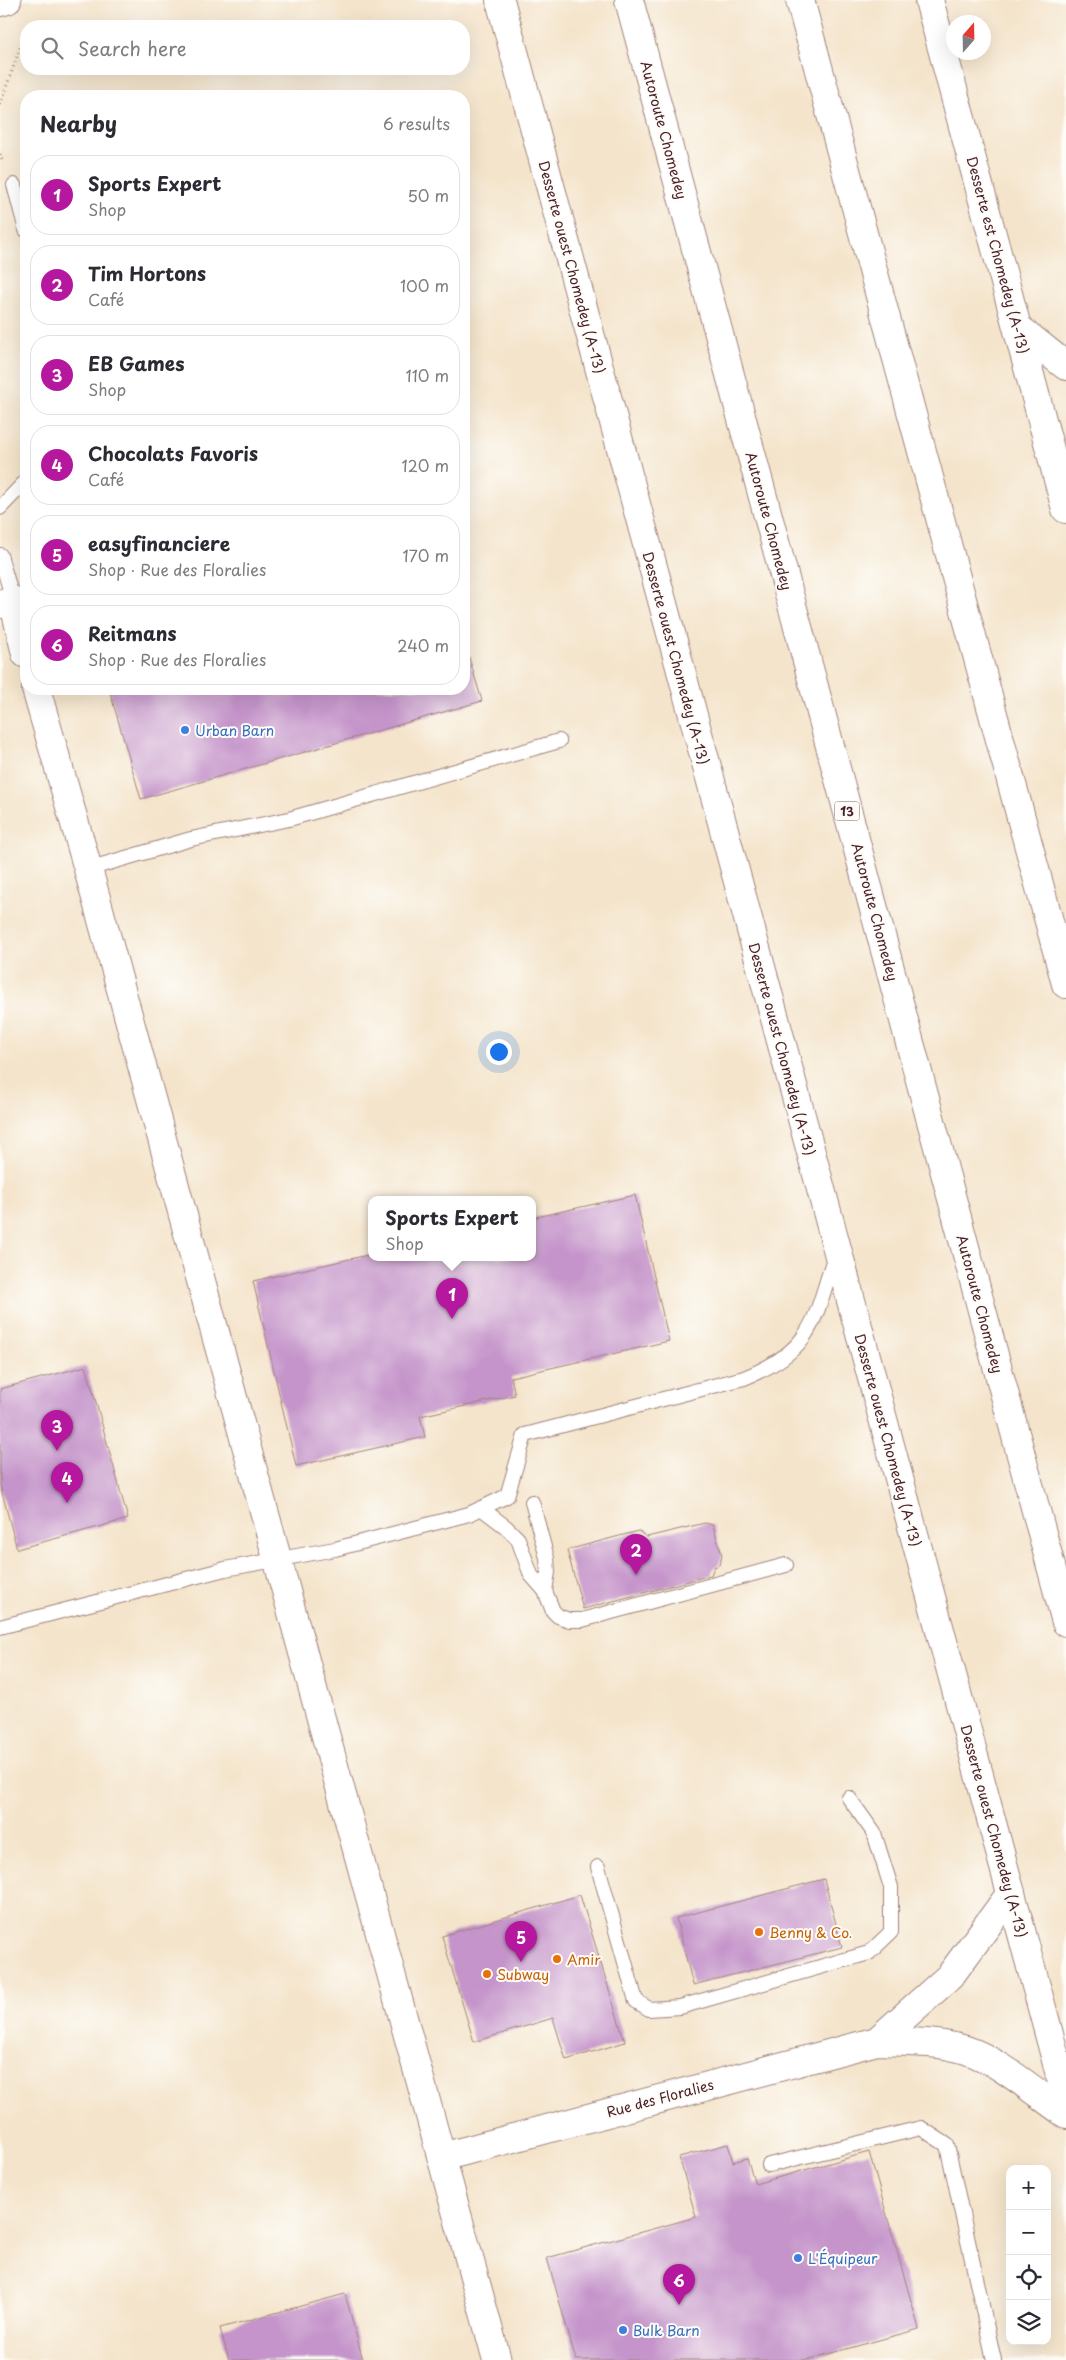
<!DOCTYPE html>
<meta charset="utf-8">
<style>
body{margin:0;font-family:"Playpen Sans",sans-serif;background:#f2f2f3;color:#2b2b33}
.controls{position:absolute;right:15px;bottom:15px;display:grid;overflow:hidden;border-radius:10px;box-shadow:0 5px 20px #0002}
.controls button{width:45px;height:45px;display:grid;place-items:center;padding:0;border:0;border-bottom:1px solid #e1e1e2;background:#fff;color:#2b2b33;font:25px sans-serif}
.compass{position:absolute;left:946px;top:15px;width:45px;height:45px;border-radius:50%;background:#fff;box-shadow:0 5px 20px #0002;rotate:20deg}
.you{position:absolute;left:498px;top:1051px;width:18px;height:18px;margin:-12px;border:4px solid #fff;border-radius:50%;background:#1a73e8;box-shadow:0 0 0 8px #1a73e833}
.badge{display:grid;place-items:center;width:32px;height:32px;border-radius:50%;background:#b5179e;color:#fff;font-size:16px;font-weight:700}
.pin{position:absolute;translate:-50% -41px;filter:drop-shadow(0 1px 2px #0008)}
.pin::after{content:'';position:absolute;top:26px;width:18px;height:15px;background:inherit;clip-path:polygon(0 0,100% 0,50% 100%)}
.popup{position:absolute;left:368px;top:1196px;width:168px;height:65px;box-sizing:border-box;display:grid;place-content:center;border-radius:10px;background:#fff;filter:drop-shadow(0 1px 4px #0005);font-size:16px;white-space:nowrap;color:#7c7c81}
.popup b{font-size:19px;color:#2b2b33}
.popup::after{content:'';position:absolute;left:50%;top:100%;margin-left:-10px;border:10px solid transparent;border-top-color:#fff}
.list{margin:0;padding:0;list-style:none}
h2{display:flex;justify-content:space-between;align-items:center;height:65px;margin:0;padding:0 20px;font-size:21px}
h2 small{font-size:16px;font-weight:400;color:#7c7c81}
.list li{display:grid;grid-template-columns:32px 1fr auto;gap:15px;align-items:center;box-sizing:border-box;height:80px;margin:0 10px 10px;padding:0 10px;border:1px solid #e1e1e2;border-radius:20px}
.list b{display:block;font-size:19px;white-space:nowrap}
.list p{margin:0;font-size:16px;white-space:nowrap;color:#7c7c81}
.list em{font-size:16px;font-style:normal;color:#7c7c81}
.icon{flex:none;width:28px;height:28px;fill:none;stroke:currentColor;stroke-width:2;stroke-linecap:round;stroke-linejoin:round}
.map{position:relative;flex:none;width:1066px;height:2360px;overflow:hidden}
.search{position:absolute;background:#fff;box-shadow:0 5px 20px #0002;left:20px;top:20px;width:450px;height:55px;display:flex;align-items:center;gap:12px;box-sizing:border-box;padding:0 18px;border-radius:20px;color:#7c7c81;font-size:19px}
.panel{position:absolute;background:#fff;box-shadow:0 5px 20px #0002;left:20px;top:90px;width:450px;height:605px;border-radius:20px}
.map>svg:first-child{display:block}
.building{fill:#c594ca}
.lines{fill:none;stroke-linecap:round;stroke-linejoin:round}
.lane-casing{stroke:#9f827b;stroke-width:16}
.street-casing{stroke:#9f827b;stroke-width:30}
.secondary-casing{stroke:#9f827b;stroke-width:30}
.primary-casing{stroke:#9f827b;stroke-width:30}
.highway-casing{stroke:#9f827b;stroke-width:30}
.path{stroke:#9f827b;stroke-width:3;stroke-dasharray:1 4;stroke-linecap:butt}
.lane{stroke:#fff;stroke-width:14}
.street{stroke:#fff;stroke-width:28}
.secondary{stroke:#fff;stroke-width:28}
.primary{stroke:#fff;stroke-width:28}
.highway{stroke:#fff;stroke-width:28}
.shop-dot{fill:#3f7fe0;stroke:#fdfcf7;stroke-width:2}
.food-dot{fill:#e8710a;stroke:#fdfcf7;stroke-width:2}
.labels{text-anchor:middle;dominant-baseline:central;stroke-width:4;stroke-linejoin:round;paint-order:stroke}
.shield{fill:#fdfcf7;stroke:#806168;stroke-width:1}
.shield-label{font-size:12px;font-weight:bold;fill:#4a1f2b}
.street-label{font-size:14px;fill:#4a1f2b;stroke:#fdfcf7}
.shop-label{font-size:14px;fill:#366cbe;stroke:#fdfcf7;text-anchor:start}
.food-label{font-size:14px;fill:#c56008;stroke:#fdfcf7;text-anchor:start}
</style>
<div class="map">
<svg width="1066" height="2360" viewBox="0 0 1066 2360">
<rect width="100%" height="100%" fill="#fdfcf7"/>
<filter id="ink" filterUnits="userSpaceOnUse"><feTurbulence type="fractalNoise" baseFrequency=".02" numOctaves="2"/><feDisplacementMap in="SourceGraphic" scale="10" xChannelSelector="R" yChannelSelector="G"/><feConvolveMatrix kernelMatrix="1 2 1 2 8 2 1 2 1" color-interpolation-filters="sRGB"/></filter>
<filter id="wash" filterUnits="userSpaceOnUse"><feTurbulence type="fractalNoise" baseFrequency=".0096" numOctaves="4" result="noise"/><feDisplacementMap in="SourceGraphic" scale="20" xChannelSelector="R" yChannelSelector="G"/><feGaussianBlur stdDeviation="1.12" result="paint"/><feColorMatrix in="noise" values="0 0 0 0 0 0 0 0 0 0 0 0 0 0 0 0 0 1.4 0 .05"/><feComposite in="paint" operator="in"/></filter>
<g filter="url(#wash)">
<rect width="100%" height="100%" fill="#f4e4cb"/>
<g id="blocks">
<path class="building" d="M464 641 482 701 141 799 109 689H464Z
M635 1195 669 1341 511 1377 515 1395 420 1416 425 1437 296 1466 253 1281 372 1254V1258H532V1218Z
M86 1366 128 1519 17 1549 0 1485V1389Z
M705 1523 713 1525 722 1555 719 1565 714 1567 711 1575 583 1609 567 1550 638 1531 647 1537Z
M824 1879 842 1947 693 1985 676 1918Z
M580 1895 625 2042 566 2060 553 2018 474 2042 442 1936Z
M728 2144 733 2162 747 2158 755 2184 869 2152 919 2329 806 2360H576L547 2258 696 2217 679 2157Z
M345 2294 363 2360H229L220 2328Z"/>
</g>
</g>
<g filter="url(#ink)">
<use href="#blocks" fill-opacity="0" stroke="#9f827b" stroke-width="1"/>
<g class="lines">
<defs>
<path id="lane" d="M14 185 26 230
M0 508 26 481
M0 555 13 600
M88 869 191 839 289 819 559 741
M532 1502 547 1558 548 1572 545 1591 553 1611 558 1616 569 1620H582L786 1565
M481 1508 506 1527 518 1539 531 1575 545 1591
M0 1627 225 1569 335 1549 469 1514 507 1496 525 1435 744 1378C814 1350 814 1320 835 1255
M598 1867 636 2001 649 2009 680 2007 869 1953 891 1932V1887L874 1833 849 1798
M769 2165 921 2128 947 2145 994 2360"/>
<path id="street" d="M0 604 13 600 26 654
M36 689 88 869 497 2360
M877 2041 950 1976 1011 1893
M442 2157 877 2041C906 2042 938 2041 966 2050 998 2060 1037 2094 1066 2114"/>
<path id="secondary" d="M0 2 7 0"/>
<path id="primary" d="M500 0 1066 2097
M929 0 1066 509
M1017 327 1066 366"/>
<path id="highway" d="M629 0 1066 1622
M800 0 1066 984"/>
</defs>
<use href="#lane" class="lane-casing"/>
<use href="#street" class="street-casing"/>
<use href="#secondary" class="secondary-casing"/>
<use href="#primary" class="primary-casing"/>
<use href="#highway" class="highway-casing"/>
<path class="path" d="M0 105 26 31
M0 154 3 162"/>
<use href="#lane" class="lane"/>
<use href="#street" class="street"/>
<use href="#secondary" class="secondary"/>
<use href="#primary" class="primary"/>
<use href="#highway" class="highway"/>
</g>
</g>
<g class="shop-dot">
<circle cx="185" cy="730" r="5"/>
<circle cx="798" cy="2258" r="5"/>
<circle cx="623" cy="2330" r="5"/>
</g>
<g class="food-dot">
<circle cx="759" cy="1932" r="5"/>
<circle cx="557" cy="1959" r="5"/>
<circle cx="487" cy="1974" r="5"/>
</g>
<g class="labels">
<rect class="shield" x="834.5" y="801.5" width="25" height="19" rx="4"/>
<g class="shield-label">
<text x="847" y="811">13</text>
</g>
<g class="street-label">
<text transform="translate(664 130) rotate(75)">Autoroute Chomedey</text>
<text transform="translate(998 255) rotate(75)">Desserte est Chomedey (A-13)</text>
<text transform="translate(572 267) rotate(75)">Desserte ouest Chomedey (A-13)</text>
<text transform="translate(769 521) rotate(75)">Autoroute Chomedey</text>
<text transform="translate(676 658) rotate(75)">Desserte ouest Chomedey (A-13)</text>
<text transform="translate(875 912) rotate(75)">Autoroute Chomedey</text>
<text transform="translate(782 1049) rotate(75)">Desserte ouest Chomedey (A-13)</text>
<text transform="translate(980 1304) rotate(75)">Autoroute Chomedey</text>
<text transform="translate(888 1440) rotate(75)">Desserte ouest Chomedey (A-13)</text>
<text transform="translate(994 1831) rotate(75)">Desserte ouest Chomedey (A-13)</text>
<text transform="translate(660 2098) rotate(-15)">Rue des Floralies</text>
</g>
<g class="shop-label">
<text x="195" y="730">Urban Barn</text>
<text x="808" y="2258">L'Équipeur</text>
<text x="633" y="2330">Bulk Barn</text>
</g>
<g class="food-label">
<text x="769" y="1932">Benny &amp; Co.</text>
<text x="567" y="1959">Amir</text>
<text x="497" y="1974">Subway</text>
</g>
</g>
</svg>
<div class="controls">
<button>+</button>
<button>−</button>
<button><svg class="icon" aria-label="locate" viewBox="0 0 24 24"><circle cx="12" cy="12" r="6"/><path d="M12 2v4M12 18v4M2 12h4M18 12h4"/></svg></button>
<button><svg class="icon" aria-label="layers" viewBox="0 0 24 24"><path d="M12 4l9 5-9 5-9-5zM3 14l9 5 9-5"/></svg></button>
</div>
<svg class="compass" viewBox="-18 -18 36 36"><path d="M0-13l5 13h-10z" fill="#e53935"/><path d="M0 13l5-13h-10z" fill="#7c7c81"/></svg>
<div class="you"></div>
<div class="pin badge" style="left:452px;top:1319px">1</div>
<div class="popup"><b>Sports Expert</b>Shop</div>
<div class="pin badge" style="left:636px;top:1575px">2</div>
<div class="pin badge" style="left:57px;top:1451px">3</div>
<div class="pin badge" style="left:67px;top:1503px">4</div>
<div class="pin badge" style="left:521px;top:1962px">5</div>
<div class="pin badge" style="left:679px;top:2305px">6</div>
<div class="search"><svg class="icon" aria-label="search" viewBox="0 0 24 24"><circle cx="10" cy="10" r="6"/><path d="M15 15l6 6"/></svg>Search here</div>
<section class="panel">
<h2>Nearby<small>6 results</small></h2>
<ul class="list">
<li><span class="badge">1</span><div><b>Sports Expert</b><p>Shop</p></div><em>50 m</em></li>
<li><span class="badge">2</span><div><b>Tim Hortons</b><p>Café</p></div><em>100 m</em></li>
<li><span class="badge">3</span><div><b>EB Games</b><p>Shop</p></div><em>110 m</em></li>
<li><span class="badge">4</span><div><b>Chocolats Favoris</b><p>Café</p></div><em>120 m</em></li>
<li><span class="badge">5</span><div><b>easyfinanciere</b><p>Shop · Rue des Floralies</p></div><em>170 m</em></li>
<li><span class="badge">6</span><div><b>Reitmans</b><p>Shop · Rue des Floralies</p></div><em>240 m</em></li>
</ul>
</section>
</div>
